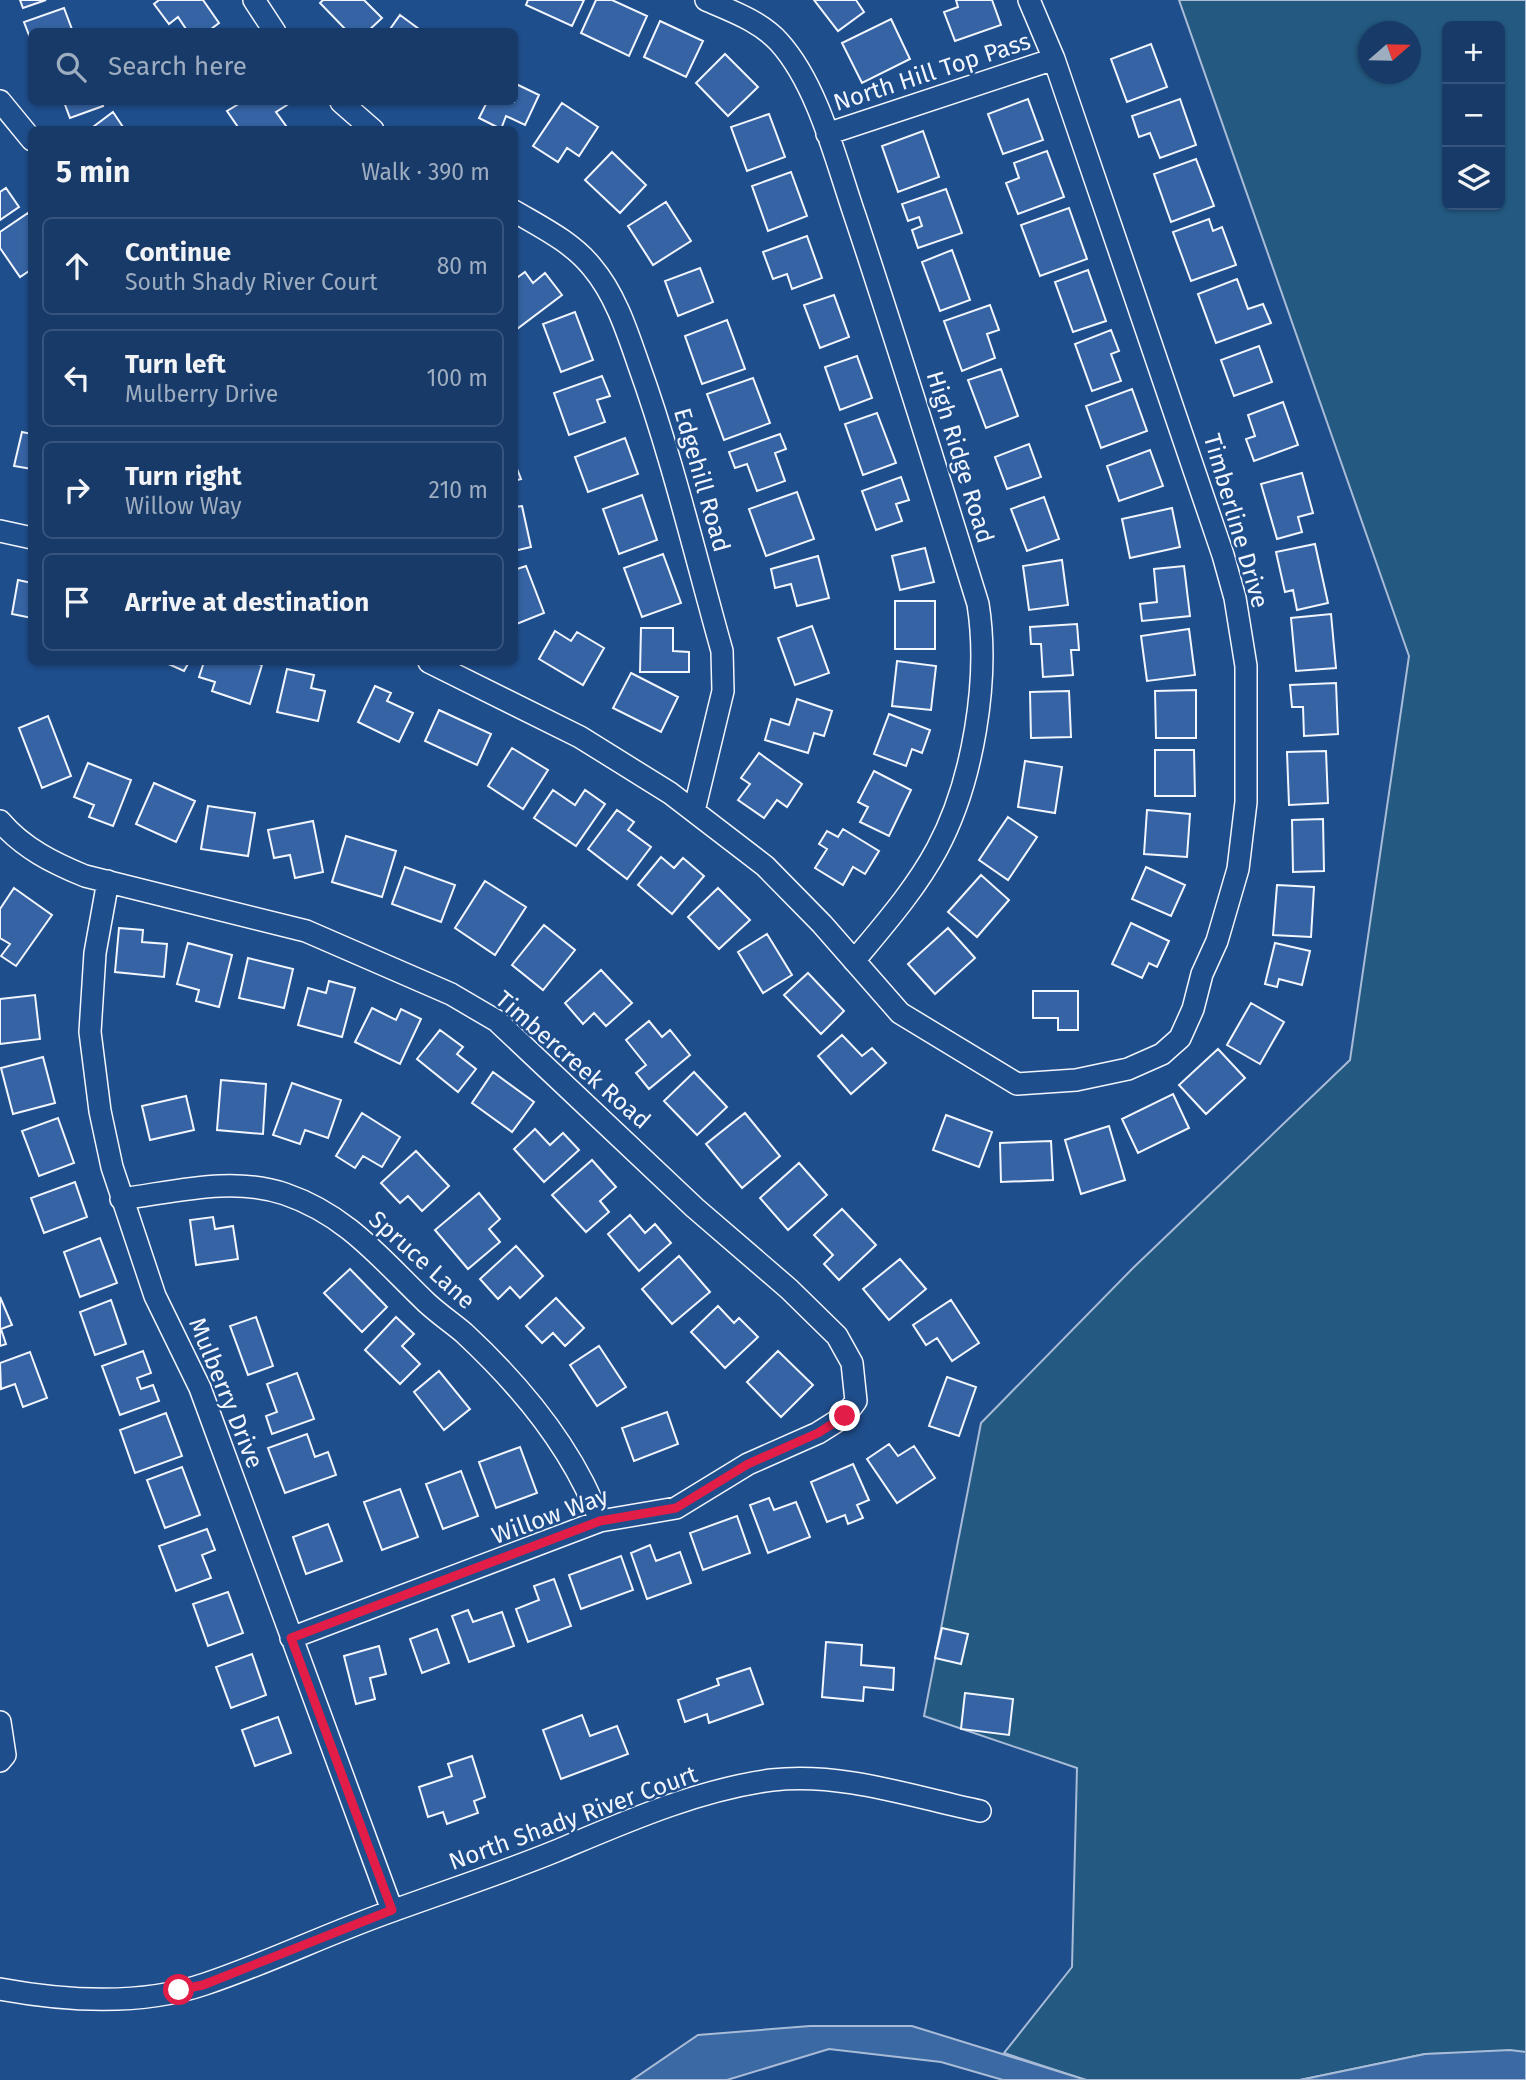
<!DOCTYPE html>
<meta charset="utf-8">
<style>
body{margin:0;font-family:"Fira Sans",sans-serif;background:#244571;color:#f1f3f6}
.controls{position:absolute;right:21px;top:21px;display:grid;overflow:hidden;border-radius:10px;box-shadow:0 2px 5px #0004}
.controls button{width:63px;height:63px;display:grid;place-items:center;padding:0;border:0;border-bottom:2px solid #36547d;background:#173a69;color:#f1f3f6;font:35px sans-serif}
.compass{position:absolute;left:1358px;top:21px;width:63px;height:63px;border-radius:50%;background:#173a69;box-shadow:0 2px 5px #0004;rotate:70deg}
.stop{position:absolute;width:21px;height:21px;margin:-16px;border:5px solid #e11d48;border-radius:50%;background:#fff}
.stop.end{background:#e11d48;border-color:#fff;box-shadow:0 2px 7px #0008}
.list{margin:0;padding:0;list-style:none}
h2{display:flex;justify-content:space-between;align-items:center;height:91px;margin:0;padding:0 28px;font-size:30px}
h2 small{font-size:23px;font-weight:400;color:#9eadc0}
.list li{display:grid;grid-template-columns:46px 1fr auto;gap:21px;align-items:center;box-sizing:border-box;height:98px;margin:0 14px 14px;padding:0 14px;border:2px solid #36547d;border-radius:10px}
.list b{display:block;font-size:26px;white-space:nowrap}
.list p{margin:0;font-size:23px;white-space:nowrap;color:#9eadc0}
.list em{font-size:23px;font-style:normal;color:#9eadc0}
.icon{flex:none;width:38px;height:38px;fill:none;stroke:currentColor;stroke-width:2;stroke-linecap:round;stroke-linejoin:round}
.map{position:relative;flex:none;width:1526px;height:2080px;overflow:hidden}
.search{position:absolute;background:#173a69;box-shadow:0 2px 5px #0004;left:28px;top:28px;width:490px;height:77px;display:flex;align-items:center;gap:18px;box-sizing:border-box;padding:0 24px;border-radius:10px;color:#9eadc0;font-size:26px}
.panel{position:absolute;background:#173a69;box-shadow:0 2px 5px #0004;left:28px;top:126px;width:490px;height:539px;border-radius:10px}
.map>svg:first-child{display:block}
.green{fill:#245a82;stroke:#a8bbd7;stroke-width:2;fill-rule:evenodd}
.water{fill:#3b69a3;stroke:#a8bbd7;stroke-width:2}
.building{fill:#3563a3;stroke:#f2f6ff;stroke-width:2}
.lines{fill:none;stroke-linecap:round;stroke-linejoin:round}
.minor-casing{stroke:#f2f6ff;stroke-width:24}
.minor{stroke:#1f4e8c;stroke-width:21}
.route{stroke:#e11d48;stroke-width:9}
.labels{text-anchor:middle;dominant-baseline:central;stroke-width:5;stroke-linejoin:round;paint-order:stroke}
.street-label{font-size:24px;fill:#f2f6ff;stroke:#1f4e8c}
</style>
<div class="map">
<svg width="1526" height="2080" viewBox="0 0 1526 2080">
<rect width="100%" height="100%" fill="#1f4e8c"/>
<path class="green" d="M1179 0H1526V2052L1425 2054 1300 2080H1086L1004 2053 1072 1967 1077 1768 924 1716 981 1423 1133 1268 1350 1060 1409 656ZM1447 26H1500V205H1447ZM1368 32H1410V74H1368Z"/>
<path class="water" d="M810 2026H912L1086 2080H1003L941 2062 829 2049 727 2080H632L698 2035Z
M1510 2050 1526 2052V2080H1300L1425 2054Z"/>
<path class="building" d="M20 0H46L23 8Z
M159 0H203L219 23 207 32H188L178 17 169 24 154 4Z
M323 0H364L382 18 367 32H348L320 3Z
M528 0H584L572 26 526 5Z
M596 0H612L647 16 629 56 581 33Z
M814 0H856L864 12 838 31Z
M956 0H992L1001 25 955 41 944 12 958 7Z
M64 8 73 32H32V43L24 22Z
M400 15 423 32H388Z
M891 19 910 59 862 83 842 43Z
M660 21 703 41 686 77 644 57Z
M1151 44 1167 87 1127 102 1111 59Z
M725 54 758 87 728 116 696 83Z
M514 83 539 95 525 125 506 116 501 129 479 118 487 102H514Z
M1028 99 1043 140 1003 154 988 114Z
M1180 99 1196 145 1160 158 1150 133 1139 137 1132 116Z
M64 102H102L103 106 70 118Z
M242 102H285L287 105 276 112 289 130H240L227 111Z
M562 103 598 127 579 156 567 148 558 162 533 146Z
M113 112 125 130H89Z
M769 114 785 157 747 171 731 127Z
M923 131 939 177 898 192 882 146Z
M1047 151 1064 197 1018 214 1006 183 1019 178 1014 163Z
M612 152 646 185 620 213 585 180Z
M1196 159 1214 206 1171 222 1154 174Z
M791 172 807 216 768 231 752 186Z
M6 188 19 207 0 220V192Z
M946 189 962 233 918 248 912 230 922 226 919 217 908 221 902 204Z
M666 202 691 241 653 265 628 226Z
M1069 208 1087 259 1040 276 1021 225Z
M28 213 32 219V269L20 277 0 248V232Z
M1209 219 1213 231 1222 227 1236 265 1191 281 1173 232Z
M807 236 822 278 792 289 787 274 773 279 763 252Z
M952 250 970 300 940 311 922 262Z
M700 268 713 302 678 316 665 281Z
M1088 270 1106 321 1073 332 1055 282Z
M525 272 533 283 545 273 562 295 517 329 514 280Z
M1237 279 1248 309 1263 304 1271 323 1216 343 1198 294Z
M834 295 849 337 820 348 804 305Z
M990 305 999 330 987 334 995 358 962 371 944 321Z
M575 312 593 360 561 372 543 324Z
M727 320 745 369 702 384 685 336Z
M1111 330 1119 351 1111 354 1121 381 1092 391 1075 344Z
M1259 346 1272 382 1234 396 1221 360Z
M857 356 872 398 840 410 825 367Z
M1001 369 1018 416 986 428 968 380Z
M602 376 610 396 597 400 605 422 569 435 554 393Z
M753 378 770 423 724 440 707 394Z
M1132 389 1147 431 1101 448 1086 406Z
M1283 402 1298 445 1254 461 1246 439 1255 436 1248 415Z
M877 413 896 463 863 475 845 424Z
M22 432 32 434V469L14 466Z
M780 434 786 449 775 453 785 481 757 491 747 464 735 468 729 452Z
M625 438 638 474 588 492 575 457Z
M1029 444 1041 477 1007 489 995 457Z
M1150 450 1163 486 1119 501 1107 466Z
M514 461 521 479 514 481Z
M1302 473 1313 513 1298 517 1302 532 1277 539 1261 484Z
M901 477 909 500 896 504 902 521 876 530 862 491Z
M797 492 814 539 766 556 749 509Z
M642 495 657 540 619 554 603 509Z
M1044 497 1059 539 1027 551 1011 509Z
M522 506 531 547 514 551V507Z
M1172 508 1180 547 1130 558 1122 519Z
M1315 544 1328 603 1297 610 1293 590 1285 592 1276 552Z
M925 548 934 582 900 590 892 556Z
M663 554 681 603 642 617 624 568Z
M818 556 829 598 797 606 791 584 775 588 771 569Z
M1062 560 1068 605 1029 610 1023 566Z
M526 566 544 613 514 625V570Z
M1184 566 1190 616 1142 621 1140 604 1157 602 1154 569Z
M18 580 32 583V618L12 614Z
M895 601H935V649H895Z
M1331 614 1336 668 1296 671 1291 618Z
M1077 624 1079 650H1071L1073 675 1043 677 1041 644H1031L1030 627Z
M812 626 829 673 795 685 778 638Z
M641 628H673V651L689 652V672H640Z
M1189 629 1195 675 1147 681 1141 636Z
M555 631 571 641 577 632 604 648 583 685 539 659Z
M897 661 936 666 931 710 892 706Z
M164 662H189L184 671Z
M204 662H251L262 665 250 704 212 691 215 682 199 677Z
M287 669 314 675 311 688 325 691 318 721 277 712Z
M631 673 678 697 661 732 613 708Z
M1336 683 1338 734 1304 736 1303 707H1292L1290 685Z
M375 686 391 693 387 701 413 713 399 742 358 722Z
M1196 690V738H1156L1155 691Z
M1069 691 1071 737 1031 738 1030 692Z
M797 699 832 711 824 736 814 733 808 753 765 740 771 719 789 725Z
M439 710 491 734 477 765 425 741Z
M889 714 930 730 922 753 912 749 906 766 874 754Z
M48 716 71 776 42 788 19 728Z
M512 748 548 770 523 809 488 786Z
M1155 750H1194L1195 796H1155Z
M1326 751 1328 803 1289 805 1287 752Z
M759 753 802 784 787 807 777 800 764 818 738 800 750 784 741 778Z
M1025 761 1062 767 1055 813 1018 807Z
M88 763 131 780 113 826 89 817 94 805 74 797Z
M874 771 911 790 889 836 860 822 868 807 858 802Z
M154 783 195 801 176 842 136 824Z
M553 790 575 805 585 790 605 804 576 846 534 818Z
M208 806 255 813 248 856 201 849Z
M617 810 634 822 628 830 651 847 627 879 588 849Z
M1147 810 1190 814 1187 857 1144 854Z
M1008 817 1037 837 1008 880 979 860Z
M1323 819 1324 871 1293 872 1292 820Z
M313 821 323 872 295 878 290 855 274 858 268 830Z
M843 829 879 851 865 874 853 867 843 885 815 868 827 849 819 844 827 831 838 837Z
M346 836 396 851 382 897 332 882Z
M661 857 674 868 683 858 704 876 672 914 638 885Z
M405 867 455 885 441 922 392 904Z
M1146 867 1185 885 1171 916 1132 899Z
M981 875 1009 900 977 937 948 912Z
M485 881 526 907 495 955 455 928Z
M1277 885 1314 887 1311 937 1273 935Z
M14 888 52 915 16 966 1 956 10 944 0 938V909Z
M718 888 750 920 719 949 688 917Z
M1131 923 1169 941 1157 967 1149 963 1142 978 1112 964Z
M544 925 575 950 543 990 512 965Z
M119 928 143 930 142 942 167 944 164 977 115 972Z
M948 928 975 958 935 994 908 964Z
M767 934 792 975 763 993 738 952Z
M188 943 232 955 219 1007 196 1001 199 990 177 984Z
M1275 943 1310 951 1302 985 1279 979 1277 987 1265 984Z
M248 958 293 969 284 1008 239 998Z
M601 970 632 1003 606 1026 594 1013 583 1024 565 1003Z
M808 973 844 1011 821 1034 784 995Z
M329 981 355 988 342 1037 298 1025 308 988 326 993Z
M1033 991H1078V1030H1058V1018H1033Z
M35 995 40 1039 0 1044V999Z
M1251 1003 1284 1022 1260 1064 1227 1045Z
M372 1008 396 1020 401 1009 421 1019 400 1064 355 1042Z
M649 1021 662 1037 670 1030 690 1055 649 1089 636 1073 646 1065 626 1040Z
M440 1030 463 1047 457 1054 476 1069 458 1092 417 1059Z
M842 1035 862 1056 872 1048 886 1063 851 1094 818 1056Z
M1218 1049 1245 1078 1206 1114 1179 1085Z
M43 1057 55 1103 13 1114 1 1068Z
M493 1072 534 1102 512 1132 472 1103Z
M694 1072 727 1107 697 1135 664 1101Z
M221 1080 266 1084 263 1134 217 1130Z
M292 1083 341 1100 328 1138 305 1130 300 1144 273 1135Z
M1173 1094 1189 1128 1138 1153 1122 1119Z
M186 1096 194 1130 150 1140 142 1106Z
M362 1113 400 1137 382 1167 363 1156 355 1168 336 1156Z
M745 1113 780 1156 742 1188 706 1144Z
M946 1115 992 1132 979 1167 933 1150Z
M58 1118 74 1163 39 1176 22 1131Z
M1109 1126 1125 1180 1081 1194 1065 1140Z
M535 1129 550 1145 563 1133 579 1150 544 1182 514 1149Z
M1051 1141 1053 1180 1001 1182 1000 1143Z
M416 1151 449 1186 422 1211 408 1196 400 1203 381 1183Z
M592 1160 616 1187 600 1201 609 1212 586 1232 552 1195Z
M799 1163 827 1195 788 1230 760 1198Z
M75 1182 87 1217 44 1233 31 1198Z
M479 1193 500 1219 489 1229 500 1242 468 1269 435 1230Z
M842 1209 876 1245 839 1280 824 1264 833 1255 814 1235Z
M630 1215 645 1233 655 1224 671 1243 639 1271 608 1234Z
M213 1217 215 1229 233 1226 238 1259 196 1265 190 1220Z
M100 1238 117 1283 80 1297 64 1252Z
M516 1246 543 1276 520 1298 510 1287 498 1299 480 1279Z
M679 1256 710 1292 672 1324 642 1289Z
M900 1259 926 1289 889 1320 863 1289Z
M350 1269 387 1307 362 1332 324 1293Z
M0 1297 12 1325 1 1329 6 1344 0 1346Z
M556 1298 584 1328 565 1346 553 1333 542 1343 526 1326Z
M111 1300 126 1344 95 1355 80 1312Z
M951 1300 979 1343 952 1361 937 1338 926 1345 913 1325Z
M718 1306 734 1323 739 1318 758 1337 725 1368 691 1332Z
M256 1317 273 1366 248 1375 230 1326Z
M396 1317 414 1334 402 1346 420 1364 400 1384 365 1350Z
M599 1346 626 1387 597 1406 570 1365Z
M143 1351 151 1373 137 1378 141 1389 153 1385 159 1401 120 1415 102 1366Z
M778 1351 813 1385 781 1417 747 1382Z
M30 1352 47 1398 23 1407 15 1384 1 1389 0 1363Z
M439 1371 470 1409 444 1430 414 1392Z
M297 1373 314 1419 272 1434 266 1416 277 1412 267 1384Z
M947 1377 976 1387 959 1436 929 1426Z
M667 1412 678 1444 634 1461 622 1428Z
M166 1413 182 1456 135 1473 120 1430Z
M307 1434 315 1457 328 1452 336 1475 285 1493 268 1448Z
M889 1444 898 1456 914 1446 935 1478 897 1503 867 1459Z
M520 1447 537 1493 496 1508 479 1462Z
M853 1464 869 1500 857 1505 863 1518 848 1524 845 1515 827 1522 811 1482Z
M182 1467 200 1515 165 1528 147 1480Z
M461 1471 478 1516 443 1529 426 1484Z
M400 1489 418 1537 382 1550 364 1502Z
M769 1498 774 1510 796 1502 810 1537 768 1553 750 1505Z
M737 1516 750 1553 703 1570 690 1533Z
M328 1524 342 1561 306 1574 293 1537Z
M207 1529 215 1550 202 1555 211 1578 176 1591 159 1546Z
M650 1545 656 1561 680 1552 691 1583 647 1599 631 1553Z
M621 1556 633 1590 581 1609 569 1575Z
M554 1579 571 1626 528 1642 516 1609 539 1600 534 1586Z
M228 1592 243 1633 208 1646 193 1604Z
M468 1610 473 1622 502 1612 514 1646 469 1662 452 1616Z
M942 1628 968 1634 961 1664 935 1658Z
M437 1629 449 1663 422 1673 410 1639Z
M826 1642 862 1645 861 1665 894 1668 893 1690 864 1687 863 1701 822 1697Z
M379 1646 386 1674 370 1678 375 1699 356 1704 344 1656Z
M252 1654 266 1695 231 1708 216 1667Z
M750 1668 763 1704 709 1723 707 1714 685 1722 678 1700 719 1685 717 1679Z
M965 1693 1013 1699 1009 1735 961 1729Z
M582 1715 590 1736 617 1726 628 1754 561 1779 543 1730Z
M278 1717 291 1753 255 1766 242 1730Z
M472 1756 485 1797 474 1801 478 1813 447 1824 443 1812 428 1817 419 1787 452 1776 448 1764Z"/>
<g class="lines">
<defs>
<path id="minor" d="M254 0 275 32
M706 0C731 11 760 21 779 42 818 85 836 161 855 216 898 345 938 475 978 604 990 679 973 782 937 849 915 890 883 926 854 961
M0 101 32 140
M341 102 373 130
M827 134 1054 59
M514 211C541 227 572 242 592 267 615 294 627 331 638 363 672 457 695 555 722 651L723 691 694 811
M0 531 32 538
M429 662 580 737 670 793 765 866 822 924 900 1013 1017 1084 1076 1080 1128 1069 1162 1054 1180 1038 1193 1009 1202 974 1217 941 1238 869 1246 802V666L1235 598 1223 555 1054 59 1029 0
M0 821C23 848 53 863 85 876L306 931 451 994 497 1021 695 1208 789 1289 837 1336 852 1363 856 1401 845 1416 818 1433 748 1464 676 1508 600 1521 291 1638
M108 881 95 953 90 1032 100 1111 112 1167 155 1296 200 1388 392 1910
M121 1199C175 1192 232 1176 285 1194 347 1215 381 1259 427 1303 439 1314 452 1323 464 1333 521 1386 573 1448 600 1521
M0 1722 5 1755 0 1761
M0 1989C65 2001 141 2006 205 1984 268 1963 329 1933 392 1911 447 1891 502 1873 556 1851 625 1822 697 1790 772 1780 842 1772 913 1797 980 1811"/>
</defs>
<use href="#minor" class="minor-casing"/>
<use href="#minor" class="minor"/>
</g>
<g class="lines">
<path class="route" d="M179 1990 203 1985 392 1910 291 1638 600 1521 676 1508 748 1464 818 1433 845 1416"/>
</g>
<g class="labels">
<g class="street-label">
<text transform="translate(932 72) rotate(-18)">North Hill Top Pass</text>
<text transform="translate(960 457) rotate(73)">High Ridge Road</text>
<text transform="translate(702 480) rotate(74)">Edgehill Road</text>
<text transform="translate(1236 521) rotate(74)">Timberline Drive</text>
<text transform="translate(573 1060) rotate(41)">Timbercreek Road</text>
<text transform="translate(422 1260) rotate(42)">Spruce Lane</text>
<text transform="translate(226 1393) rotate(68)">Mulberry Drive</text>
<text transform="translate(550 1516) rotate(-20)">Willow Way</text>
<text transform="translate(573 1818) rotate(-20)">North Shady River Court</text>
</g>
</g>
</svg>
<div class="controls">
<button>+</button>
<button>−</button>
<button><svg class="icon" aria-label="layers" viewBox="0 0 24 24"><path d="M12 4l9 5-9 5-9-5zM3 14l9 5 9-5"/></svg></button>
</div>
<svg class="compass" viewBox="-18 -18 36 36"><path d="M0-13l5 13h-10z" fill="#e53935"/><path d="M0 13l5-13h-10z" fill="#9eadc0"/></svg>
<div class="stop" style="left:179px;top:1990px"></div>
<div class="stop end" style="left:845px;top:1416px"></div>
<div class="search"><svg class="icon" aria-label="search" viewBox="0 0 24 24"><circle cx="10" cy="10" r="6"/><path d="M15 15l6 6"/></svg>Search here</div>
<section class="panel">
<h2>5 min<small>Walk · 390 m</small></h2>
<ul class="list">
<li><svg class="icon" aria-label="ahead" viewBox="0 0 24 24"><path d="M12 20V5M6 11l6-6 6 6"/></svg><div><b>Continue</b><p>South Shady River Court</p></div><em>80 m</em></li>
<li><svg class="icon" aria-label="left" viewBox="0 0 24 24"><path d="M17 20v-9H6M10 6l-5 5 5 5"/></svg><div><b>Turn left</b><p>Mulberry Drive</p></div><em>100 m</em></li>
<li><svg class="icon" aria-label="right" viewBox="0 0 24 24"><path d="M7 20v-9h11M14 6l5 5-5 5"/></svg><div><b>Turn right</b><p>Willow Way</p></div><em>210 m</em></li>
<li><svg class="icon" aria-label="arrive" viewBox="0 0 24 24"><path d="M6 21V4h12l-3 4 3 4H6"/></svg><div><b>Arrive at destination</b></div></li>
</ul>
</section>
</div>
